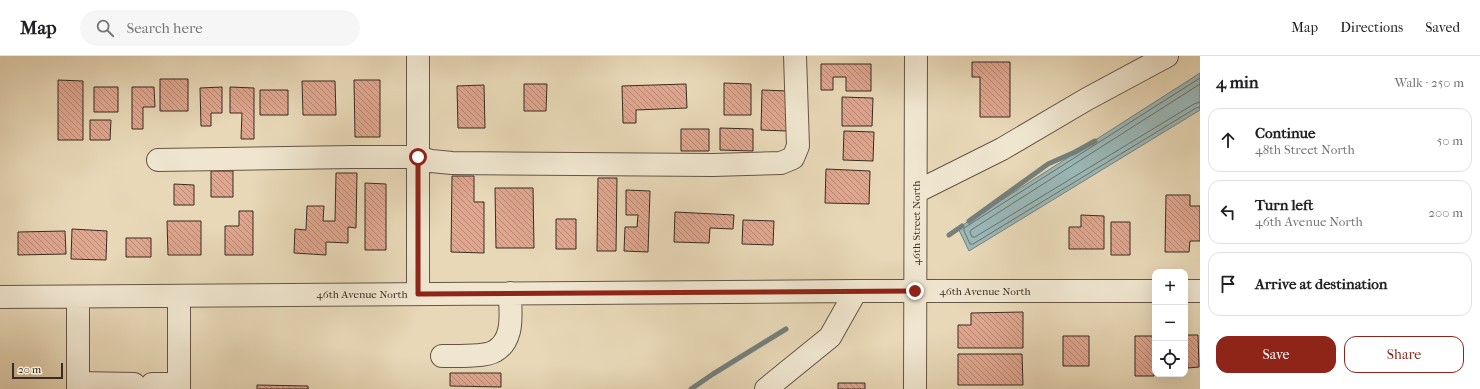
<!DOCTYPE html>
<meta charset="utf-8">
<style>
body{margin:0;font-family:"IM FELL French Canon",serif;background:#f6f6f6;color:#202124}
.controls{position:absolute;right:12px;bottom:12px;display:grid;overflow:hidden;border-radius:8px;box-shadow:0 4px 16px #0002}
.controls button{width:36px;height:36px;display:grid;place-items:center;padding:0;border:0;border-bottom:1px solid #e0e0e0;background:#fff;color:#202124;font:20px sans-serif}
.scale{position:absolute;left:12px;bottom:10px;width:51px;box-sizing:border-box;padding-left:4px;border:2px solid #392b22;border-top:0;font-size:11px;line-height:14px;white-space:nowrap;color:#392b22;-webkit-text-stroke:3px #f0e6d0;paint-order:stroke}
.stop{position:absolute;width:12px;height:12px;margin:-9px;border:3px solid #8f2418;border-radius:50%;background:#fff}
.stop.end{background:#8f2418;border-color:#fff;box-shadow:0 1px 4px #0008}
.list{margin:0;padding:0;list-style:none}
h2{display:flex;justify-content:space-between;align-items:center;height:52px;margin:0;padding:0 16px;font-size:17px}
h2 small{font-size:13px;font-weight:400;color:#757577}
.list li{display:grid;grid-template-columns:26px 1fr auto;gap:12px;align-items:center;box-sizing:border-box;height:64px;margin:0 8px 8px;padding:0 8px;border:1px solid #e0e0e0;border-radius:12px}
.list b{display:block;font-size:15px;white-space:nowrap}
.list p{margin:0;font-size:13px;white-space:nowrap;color:#757577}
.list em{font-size:13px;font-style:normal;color:#757577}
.actions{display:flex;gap:8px;padding:12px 16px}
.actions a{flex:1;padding:9px 0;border:1px solid #8f2418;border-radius:12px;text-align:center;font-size:14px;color:#8f2418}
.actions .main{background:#8f2418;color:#fff}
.icon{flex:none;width:22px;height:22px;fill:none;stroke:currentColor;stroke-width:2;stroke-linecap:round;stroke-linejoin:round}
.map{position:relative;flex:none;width:1200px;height:333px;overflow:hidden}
header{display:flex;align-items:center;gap:24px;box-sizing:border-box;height:56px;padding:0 20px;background:#fff;border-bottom:1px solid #e0e0e0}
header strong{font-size:19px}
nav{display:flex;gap:22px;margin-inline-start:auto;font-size:14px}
.search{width:280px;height:36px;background:#f6f6f6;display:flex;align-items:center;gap:10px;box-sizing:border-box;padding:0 14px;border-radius:22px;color:#757577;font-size:15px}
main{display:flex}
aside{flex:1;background:#fff}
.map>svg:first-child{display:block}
.water{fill:#9ab8b8;stroke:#73807c}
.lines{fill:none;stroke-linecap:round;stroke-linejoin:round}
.shore{stroke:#6a726d;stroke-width:1}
.stream{stroke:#73807c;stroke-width:5}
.building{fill:url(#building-back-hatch);stroke:#392b22}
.minor-casing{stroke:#655647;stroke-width:24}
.minor{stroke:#f0e6d0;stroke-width:22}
.route{stroke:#8f2418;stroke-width:5}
.labels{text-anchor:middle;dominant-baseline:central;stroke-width:3;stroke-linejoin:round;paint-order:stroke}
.street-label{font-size:11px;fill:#392b22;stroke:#f0e6d0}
</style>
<header>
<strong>Map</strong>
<div class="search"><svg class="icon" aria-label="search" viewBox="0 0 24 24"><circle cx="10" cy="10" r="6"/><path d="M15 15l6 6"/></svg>Search here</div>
<nav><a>Map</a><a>Directions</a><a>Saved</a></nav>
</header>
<main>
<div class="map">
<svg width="1200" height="333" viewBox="0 0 1200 333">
<defs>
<pattern id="building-back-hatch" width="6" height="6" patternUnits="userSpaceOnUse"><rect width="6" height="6" fill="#e0a68e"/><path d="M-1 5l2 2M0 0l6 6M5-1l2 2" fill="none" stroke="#b78774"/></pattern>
</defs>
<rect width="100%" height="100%" fill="#e8d8b7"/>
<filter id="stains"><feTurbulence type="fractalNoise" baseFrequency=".005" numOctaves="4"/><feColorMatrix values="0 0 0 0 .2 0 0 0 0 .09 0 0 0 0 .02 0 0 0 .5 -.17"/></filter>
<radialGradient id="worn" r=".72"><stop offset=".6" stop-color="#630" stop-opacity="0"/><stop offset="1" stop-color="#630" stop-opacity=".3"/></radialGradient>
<path class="water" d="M1200 17V54L969 195 958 172Z"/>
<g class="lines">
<path class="shore" d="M1200 22 964 172V175L970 188H973L1196 52 1200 51
M1200 28 971 174 970 176 972 181H975L1194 48 1200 46"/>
<path class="stream" d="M969 165 1048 108 1075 96 1095 85
M949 179 962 170
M691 333 713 318 786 273"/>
</g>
<path class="building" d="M972 6H1010V61H980V21H972Z
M821 8H871V35H846V21H833V34H821Z
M160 23H188V55H160Z
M58 24 83 25V84H58Z
M354 24H380V81H355Z
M302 25H335L336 59H303Z
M724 27 751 28V59H724Z
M524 28H547L546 55H524Z
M686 28 687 52 636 54V67H623L622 30Z
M484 29 485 72H458L457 30Z
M94 31H118V56H94Z
M132 31H154L155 51H143V73H132Z
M222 31V57H211V70H201L200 32Z
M230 31 254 32V83H241L242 57H230Z
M260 34H288V59H260Z
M762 34 788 35 787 75 761 74Z
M842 41 873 42 872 70H842Z
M90 64H111L110 84H90Z
M720 72 753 73V95L720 94Z
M681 73H709V95H681Z
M844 75 874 76 873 105 843 104Z
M826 113 870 115 869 148 825 147Z
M211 115H233V141H211Z
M336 117H357L356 172 348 171V187L326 186V199L294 197 295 173 306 174 307 150H324L323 165H335Z
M452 120H474V146H484V197L451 196Z
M598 122H617L616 195H597Z
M365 127 386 128V194H365Z
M174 128 194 129V149H174Z
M495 132H533L534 192H496Z
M626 134 650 135 648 196 624 195 625 171H637L638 159H626Z
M1166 139H1190V150H1200V185H1190L1189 196H1165Z
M239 155H253V199H225V170H239Z
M675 156 734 159 733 173 710 172 709 187 674 186Z
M1081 159 1104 160V193H1069V171H1081Z
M556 163H576V193H556Z
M743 164 774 165 773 189 742 188Z
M167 165H201V199H168Z
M1111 166H1130V199H1111Z
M72 173 107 175 106 204 71 203Z
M65 175 66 198 18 199V176Z
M126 182H151V201H126Z
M1023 256V292H958V269H971V257Z
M1185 279H1198L1199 311 1188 312 1187 301H1185Z
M1063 280H1089V310H1063Z
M1135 280H1155L1154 320H1135Z
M958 298H1022L1023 329H958Z
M450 317H501V331L450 330Z
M838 327H865V333H838Z
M257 329 308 330V333H257Z"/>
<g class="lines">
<defs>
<path id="minor" d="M158 104 352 101H418L431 105 452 107 713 109 781 107 793 102 798 90 795 0
M916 136 1002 93 1087 43 1167 0
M1185 235H1200
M418 238V0
M0 241 856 235H1155
M442 300C454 300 486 301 495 295 502 291 507 283 509 275 512 263 510 250 510 237
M78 327 134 328
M152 328H179
M78 333V241
M179 333V240
M766 333 830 281 856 235
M915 333 916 0"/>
</defs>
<use href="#minor" class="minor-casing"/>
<use href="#minor" class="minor"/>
</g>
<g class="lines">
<path class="route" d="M418 101V238L915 235"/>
</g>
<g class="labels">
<g class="street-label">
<text transform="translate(916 167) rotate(-90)">46th Street North</text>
<text x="985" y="235">46th Avenue North</text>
<text x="362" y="238">46th Avenue North</text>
</g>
</g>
<rect width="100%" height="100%" filter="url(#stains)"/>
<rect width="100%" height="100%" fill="url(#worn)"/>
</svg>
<div class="controls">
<button>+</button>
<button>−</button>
<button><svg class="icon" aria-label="locate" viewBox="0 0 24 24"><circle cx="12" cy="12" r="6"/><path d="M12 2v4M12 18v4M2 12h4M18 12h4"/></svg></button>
</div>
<div class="scale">20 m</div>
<div class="stop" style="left:418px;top:101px"></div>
<div class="stop end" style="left:915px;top:235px"></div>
</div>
<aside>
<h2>4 min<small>Walk · 250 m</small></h2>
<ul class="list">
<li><svg class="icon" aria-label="ahead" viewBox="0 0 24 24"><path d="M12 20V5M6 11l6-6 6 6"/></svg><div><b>Continue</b><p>48th Street North</p></div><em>50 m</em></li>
<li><svg class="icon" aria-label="left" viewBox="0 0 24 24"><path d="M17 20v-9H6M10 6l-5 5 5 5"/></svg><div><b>Turn left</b><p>46th Avenue North</p></div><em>200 m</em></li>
<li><svg class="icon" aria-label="arrive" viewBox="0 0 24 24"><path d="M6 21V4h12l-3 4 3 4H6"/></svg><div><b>Arrive at destination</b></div></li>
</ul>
<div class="actions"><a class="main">Save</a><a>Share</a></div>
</aside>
</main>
